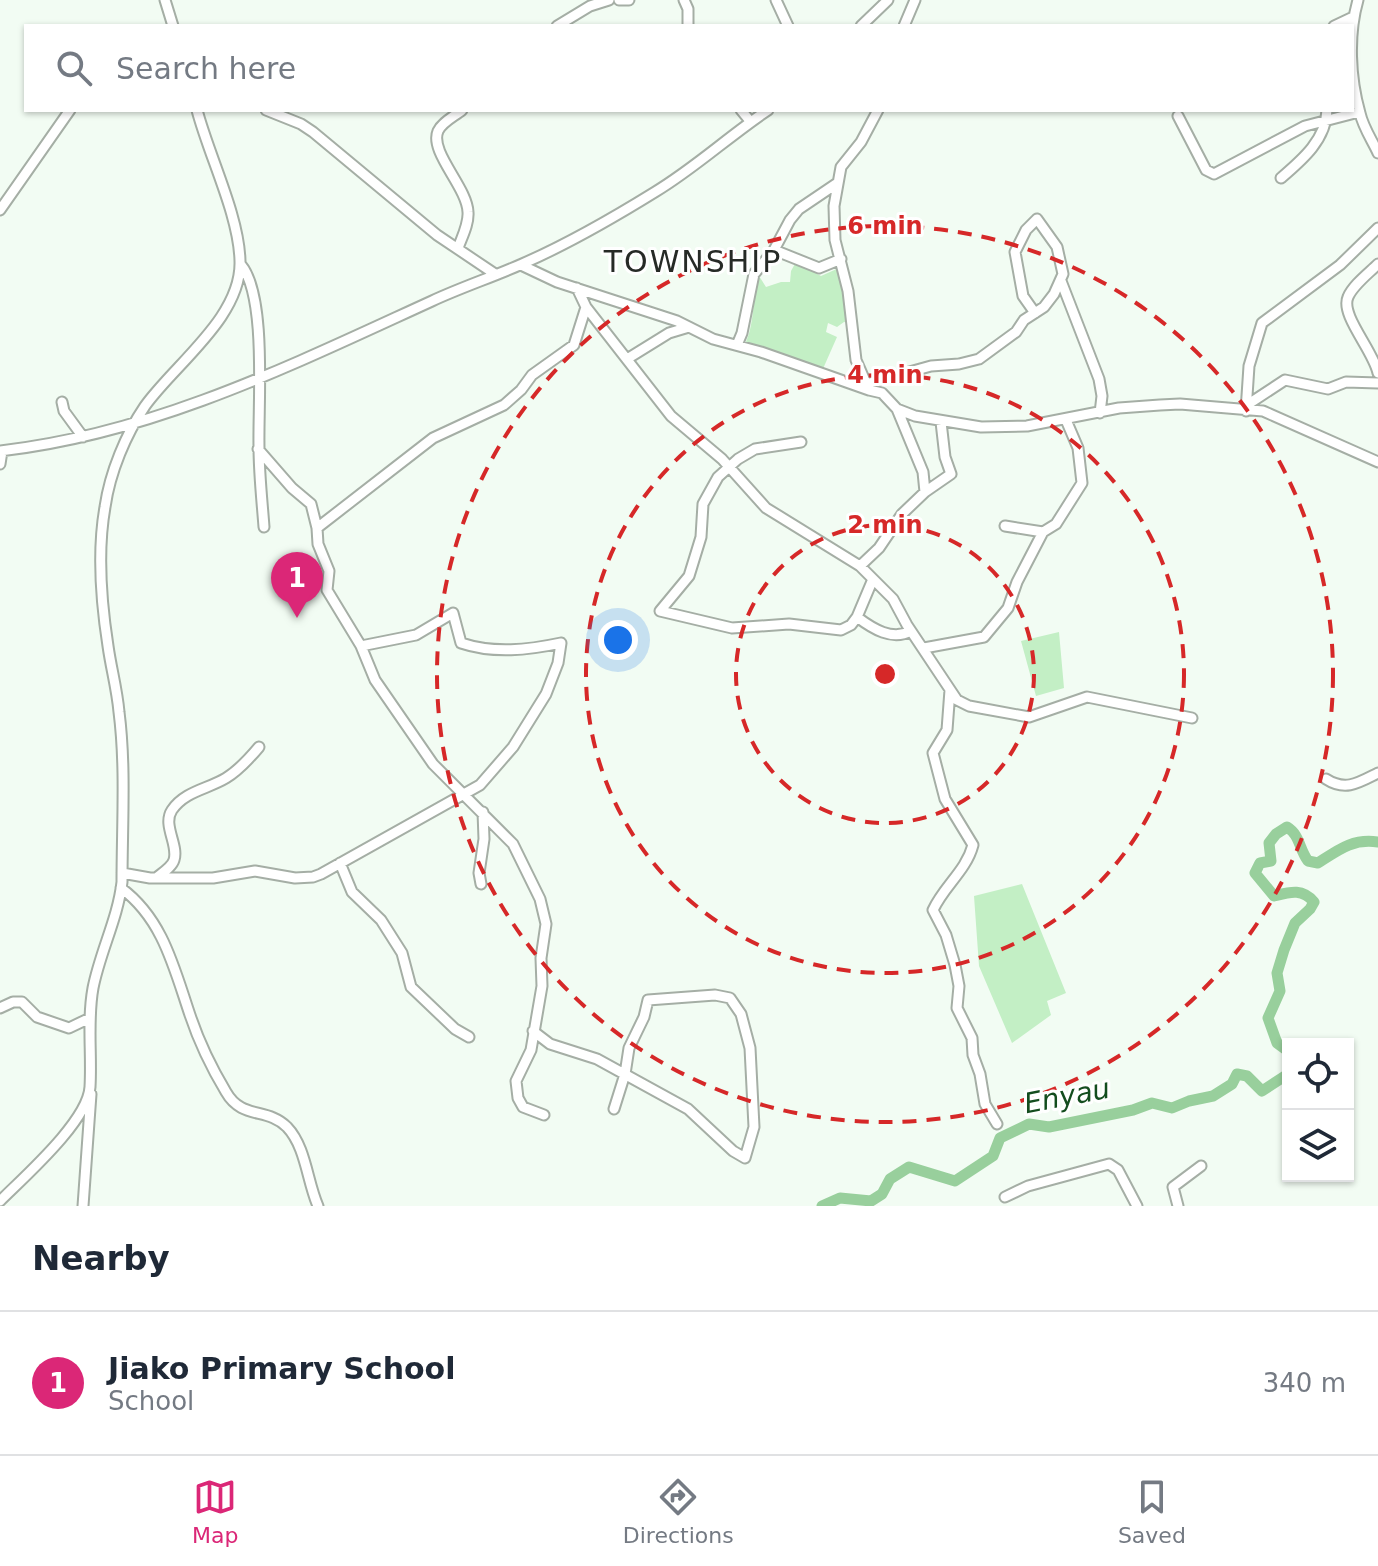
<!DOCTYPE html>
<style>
body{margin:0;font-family:"DejaVu Sans",sans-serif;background:#f6f6f7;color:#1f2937}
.controls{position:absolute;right:24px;bottom:24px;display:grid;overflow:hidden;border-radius:0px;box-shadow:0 2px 6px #0004}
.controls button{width:72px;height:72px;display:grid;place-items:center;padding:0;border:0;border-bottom:2px solid #e0e1e3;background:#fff;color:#1f2937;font:40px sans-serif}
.you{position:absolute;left:618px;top:640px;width:28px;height:28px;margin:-20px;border:6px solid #fff;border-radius:50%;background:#1a73e8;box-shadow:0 0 0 12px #1a73e833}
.badge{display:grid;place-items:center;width:52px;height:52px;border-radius:50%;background:#db2777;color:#fff;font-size:26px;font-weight:700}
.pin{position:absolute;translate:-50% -66px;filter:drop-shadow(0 2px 4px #0008)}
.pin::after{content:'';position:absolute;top:42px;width:28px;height:24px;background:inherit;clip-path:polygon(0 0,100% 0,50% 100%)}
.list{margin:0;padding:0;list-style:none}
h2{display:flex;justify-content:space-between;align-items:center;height:104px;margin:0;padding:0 32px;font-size:34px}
h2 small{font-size:26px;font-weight:400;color:#747a83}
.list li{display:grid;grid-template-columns:52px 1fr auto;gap:24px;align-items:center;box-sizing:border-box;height:144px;padding:0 32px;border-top:2px solid #e0e1e3}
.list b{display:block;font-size:30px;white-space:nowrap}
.list p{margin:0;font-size:26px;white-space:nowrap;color:#747a83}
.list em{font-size:26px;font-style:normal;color:#747a83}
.icon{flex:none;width:44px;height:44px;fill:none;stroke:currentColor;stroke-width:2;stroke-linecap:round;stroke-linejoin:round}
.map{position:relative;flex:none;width:1378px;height:1206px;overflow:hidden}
.search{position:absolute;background:#fff;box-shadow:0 2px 6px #0004;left:24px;right:24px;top:24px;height:88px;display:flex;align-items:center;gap:20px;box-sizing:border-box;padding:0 28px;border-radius:0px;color:#747a83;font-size:30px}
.sheet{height:248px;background:#fff}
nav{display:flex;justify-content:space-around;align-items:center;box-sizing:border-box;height:112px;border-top:2px solid #e0e1e3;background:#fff;font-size:22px;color:#747a83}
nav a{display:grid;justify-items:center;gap:4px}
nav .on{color:#db2777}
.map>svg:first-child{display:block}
.green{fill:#c3efc5}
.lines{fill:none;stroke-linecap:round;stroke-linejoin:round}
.river{stroke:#98cf9c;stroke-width:11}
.minor-casing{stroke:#a5aea5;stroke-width:13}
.minor{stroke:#fff;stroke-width:9}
.ring{fill:none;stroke:#d62828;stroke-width:4;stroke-dasharray:14 10}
.labels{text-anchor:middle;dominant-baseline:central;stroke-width:6;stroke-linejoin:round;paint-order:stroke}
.water-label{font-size:28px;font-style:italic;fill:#134d1e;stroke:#fff}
.quarter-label{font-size:30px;letter-spacing:2px;fill:#262a26;stroke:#fff}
.centre{fill:#d62828;stroke:#fff;stroke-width:4}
.ring-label{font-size:24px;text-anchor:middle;font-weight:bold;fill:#d62828;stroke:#fff;stroke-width:6;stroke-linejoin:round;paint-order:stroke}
</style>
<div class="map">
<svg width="1378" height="1206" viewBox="0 0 1378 1206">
<rect width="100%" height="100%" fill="#f2fcf3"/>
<path class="green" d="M796 262 821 276 841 267 852 323 844 322 837 327 828 323 826 332 837 337 822 371 745 344C755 324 752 298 759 276L766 287 781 282H790L791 271Z
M1059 632 1064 688 1036 696 1021 641Z
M1022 884 1066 993 1047 1001 1051 1015 1012 1043 979 966 974 896Z"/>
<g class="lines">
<path class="river" d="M1288 1051 1277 1043 1268 1018 1280 991 1277 973 1284 950 1295 923 1310 909 1314 902C1302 888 1290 892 1274 896L1255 873 1260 863 1271 861 1269 843 1276 834 1287 827C1300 835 1299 849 1308 861L1318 863C1338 850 1353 838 1378 842
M822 1206 840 1198 871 1201 882 1194 890 1179 909 1167 955 1181 993 1156 1000 1138 1029 1124 1049 1127 1133 1110 1152 1103 1172 1108 1189 1101 1213 1096 1232 1084 1237 1074 1247 1076 1262 1091 1288 1074"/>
<defs>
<path id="minor" d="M165 0 173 26
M619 0H629
M684 0 688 9V26
M776 0 788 26
M1358 0C1348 35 1350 78 1360 113 1363 127 1372 140 1378 153
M557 26 590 6 609 0
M861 26 888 0
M904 26 915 0
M1334 26 1353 17
M266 110 301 124 313 132 437 235 495 274
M741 110 750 121
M878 110 861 142 841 167 834 206 835 240 848 291 856 360 869 390 882 393 897 409 915 416 981 427 1027 426 1119 408 1160 405 1180 404 1263 411 1378 462
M1178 116 1206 170 1214 174 1305 126 1359 112
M1281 178C1302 160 1326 140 1327 110
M0 210 70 110
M458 248C462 237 469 224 468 212 467 187 429 152 438 131 442 122 455 116 462 110
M774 250 819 268 841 259
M1378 264C1369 273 1353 285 1348 297 1340 315 1373 350 1378 373
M241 265C267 296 258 404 259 447 259 474 262 500 264 527
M521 265 557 282 677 321 713 339 761 352 869 390
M1061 281 1099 379 1102 396 1100 413
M577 288 586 307 671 416 722 459 766 508 860 566 893 599 907 625 957 700 969 706 1029 717 1087 697 1192 718
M737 345 742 333 754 274 774 250 790 220 799 209 836 184
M627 359 669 333 689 327
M866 384 931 366 959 364 979 359 1016 332 1024 320 1044 307 1054 294 1063 274 1057 247 1037 219 1026 230 1015 252 1023 296 1035 313
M62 402 64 411 83 437
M1247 405 1285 380 1328 389 1346 382 1378 383
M1246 411 1249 366 1262 323 1340 265 1378 228
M801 442 755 449 738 459 718 477 703 504 701 537 689 576 660 611 732 628 789 624 841 630 851 625 857 617 873 579
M258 449 292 488 311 504 317 528 318 544 329 571 327 590 361 646 375 680 433 764 513 844 540 899 546 924 541 958 542 986 531 1050 516 1081 518 1098 523 1107 544 1115
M0 451C153 434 294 364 432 301 462 287 493 277 522 264 568 244 613 218 655 192 695 168 729 136 768 110
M0 464 2 451
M925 492 951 474 945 457 941 422
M1005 526 1043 532
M317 528 433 438 504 405 521 390 532 375 574 345 586 307
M860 566 879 548 902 514 925 492 923 472 897 409
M857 617C873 629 892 641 911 631
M924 648 984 637 1008 608 1017 582 1043 532 1056 524 1082 483 1078 448 1066 420
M950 690 947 730 933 753 945 799 973 845C966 871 944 886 933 910L946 935 955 965 959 986 957 1008 972 1038 973 1055 980 1074 985 1104 997 1124
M1326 779C1346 792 1360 782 1378 773
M340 863 352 892 381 920 402 953 411 987 455 1029 469 1037
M122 873 150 878H213L255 871 295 878 313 877 321 874 480 785 513 747 546 694 558 663 561 643C528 650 494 654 461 643L453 613 416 635 361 646
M156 878C162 873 172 867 174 860 179 845 162 825 172 810 185 791 208 789 226 778 239 770 249 759 259 747
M481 884 479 873 484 839 483 812
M121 888C163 919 174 968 190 1015 199 1042 211 1067 226 1092 242 1120 267 1107 287 1127 306 1147 307 1181 318 1206
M0 1008 13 1002H22L37 1017 69 1028 90 1018
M533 1031 550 1044 597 1059 688 1109 733 1151 745 1158 754 1127 750 1048 741 1014 730 998 715 995 648 1000 644 1017 629 1048 625 1074 614 1109
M1005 1197 1028 1186 1109 1164 1118 1170 1137 1206
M0 1201C24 1177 88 1121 90 1087 92 1054 87 1021 93 988 100 952 118 918 122 882 122 825 126 767 119 712 117 689 111 668 108 646 101 601 97 552 105 507 110 472 126 434 145 406 175 364 242 317 240 261 239 215 209 156 197 110
M83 1206 91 1094
M1178 1206 1173 1187 1201 1166"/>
</defs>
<use href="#minor" class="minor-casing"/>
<use href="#minor" class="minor"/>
</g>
<g class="ring">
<circle cx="885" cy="674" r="149"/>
<circle cx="885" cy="674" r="299"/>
<circle cx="885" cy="674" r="448"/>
</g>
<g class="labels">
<g class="water-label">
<text transform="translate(1067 1096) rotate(-11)">Enyau</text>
</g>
<g class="quarter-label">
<text x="693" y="261">TOWNSHIP</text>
</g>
</g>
<circle cx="885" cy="674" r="12" class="centre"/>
<g class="ring-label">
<text x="885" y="234">6 min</text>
<text x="885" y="383">4 min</text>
<text x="885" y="533">2 min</text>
</g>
</svg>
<div class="controls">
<button><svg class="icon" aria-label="locate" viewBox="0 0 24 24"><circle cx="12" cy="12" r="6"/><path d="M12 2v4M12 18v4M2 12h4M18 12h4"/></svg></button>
<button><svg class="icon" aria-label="layers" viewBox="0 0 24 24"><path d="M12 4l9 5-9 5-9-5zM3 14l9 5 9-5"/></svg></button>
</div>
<div class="you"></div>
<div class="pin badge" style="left:297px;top:618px">1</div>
<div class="search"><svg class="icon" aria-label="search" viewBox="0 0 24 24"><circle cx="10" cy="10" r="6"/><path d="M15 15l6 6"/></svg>Search here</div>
</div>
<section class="sheet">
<h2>Nearby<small></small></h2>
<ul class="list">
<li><span class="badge">1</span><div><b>Jiako Primary School</b><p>School</p></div><em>340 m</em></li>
</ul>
</section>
<nav>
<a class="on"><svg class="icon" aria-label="map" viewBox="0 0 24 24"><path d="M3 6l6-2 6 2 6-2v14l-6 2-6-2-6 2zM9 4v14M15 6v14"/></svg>Map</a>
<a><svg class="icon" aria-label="directions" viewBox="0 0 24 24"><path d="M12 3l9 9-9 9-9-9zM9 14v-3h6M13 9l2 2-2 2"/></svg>Directions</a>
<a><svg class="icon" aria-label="saved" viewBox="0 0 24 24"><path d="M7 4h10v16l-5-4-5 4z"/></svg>Saved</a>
</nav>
